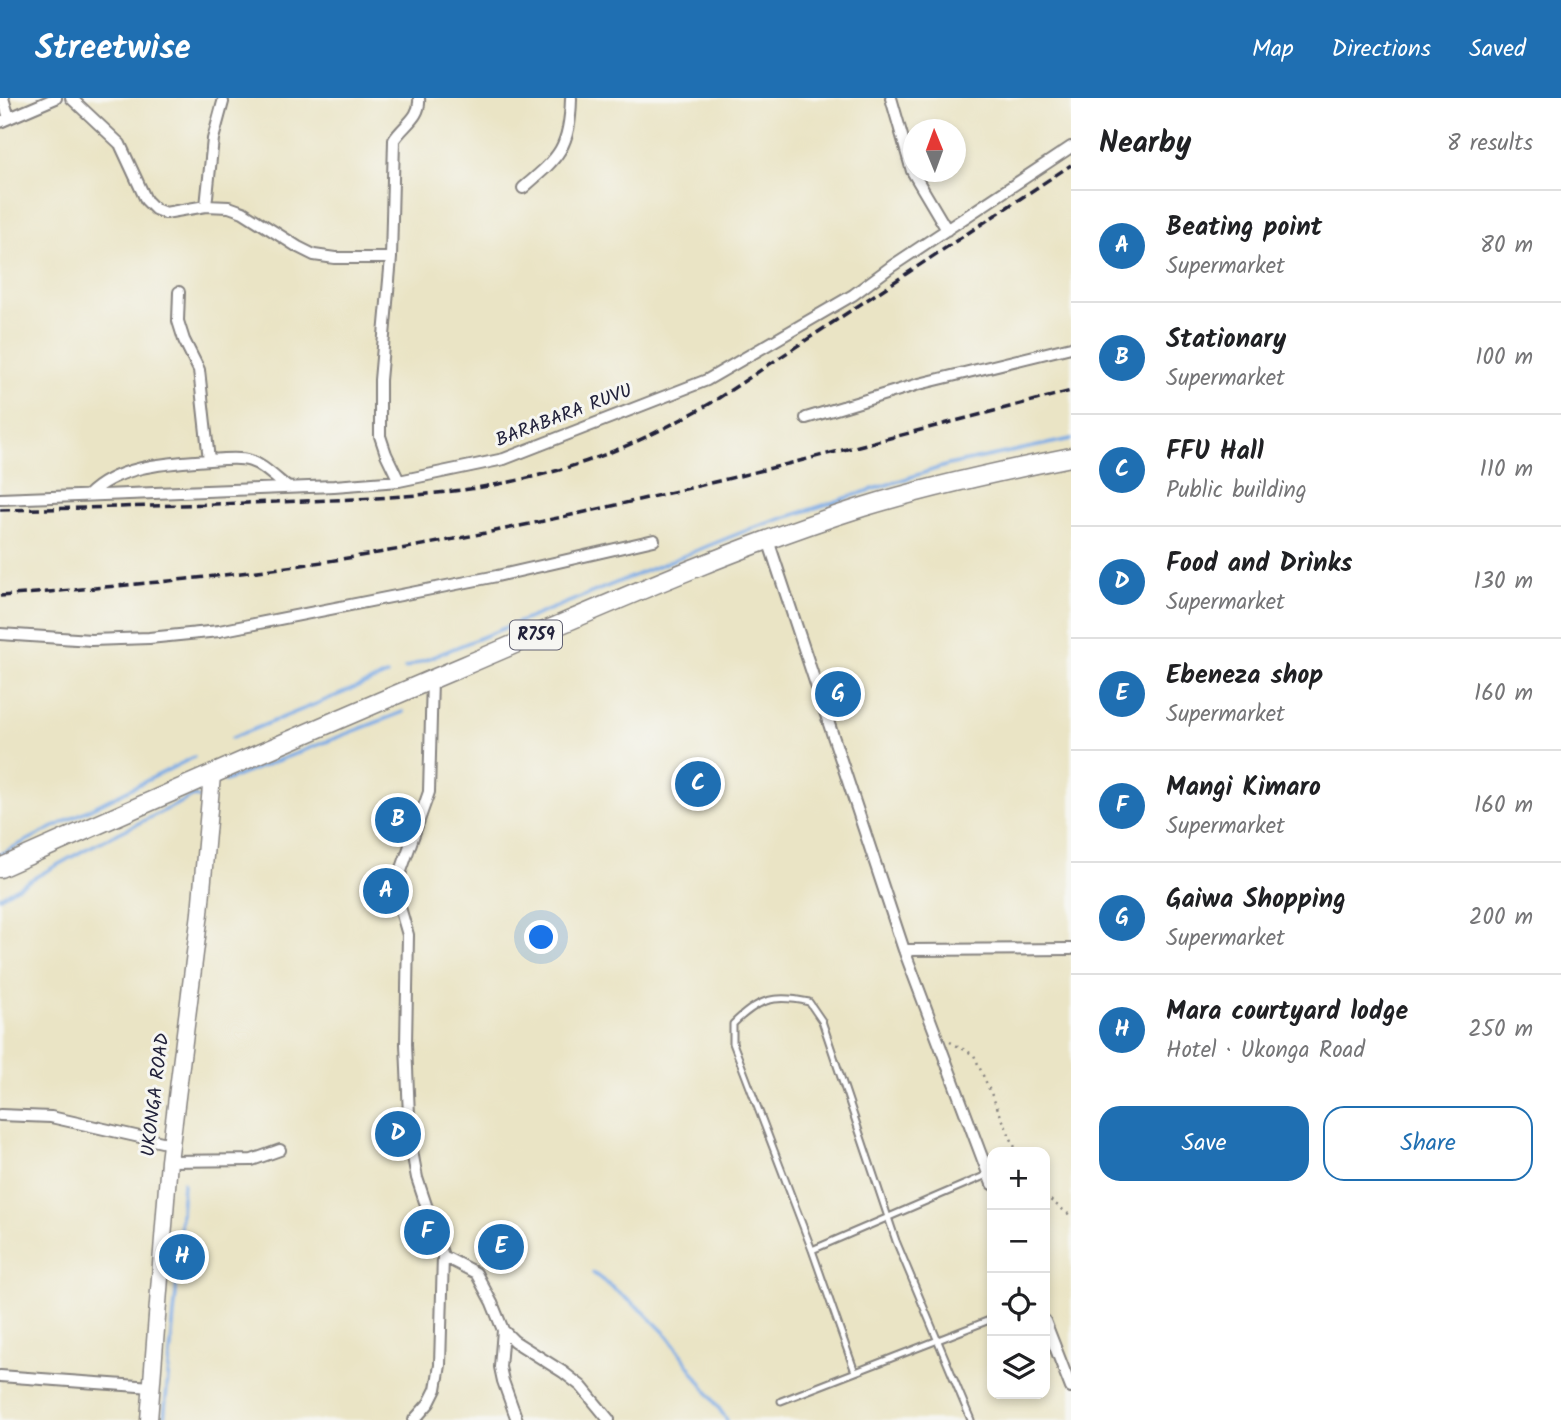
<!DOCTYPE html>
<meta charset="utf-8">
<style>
body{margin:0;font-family:Kalam,sans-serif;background:#f6f6f6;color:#202124}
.controls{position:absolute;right:21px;bottom:21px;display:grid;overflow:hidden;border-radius:14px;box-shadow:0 4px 10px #0003}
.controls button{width:63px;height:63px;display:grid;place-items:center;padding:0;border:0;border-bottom:2px solid #e0e0e0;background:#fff;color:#202124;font:35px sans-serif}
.compass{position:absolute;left:903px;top:21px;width:63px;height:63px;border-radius:50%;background:#fff;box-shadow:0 4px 10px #0003;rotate:359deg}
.you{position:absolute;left:542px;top:840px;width:24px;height:24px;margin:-18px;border:5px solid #fff;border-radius:50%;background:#1a73e8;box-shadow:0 0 0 10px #1a73e833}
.badge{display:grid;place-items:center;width:46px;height:46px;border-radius:50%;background:#1f6fb2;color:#fff;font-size:23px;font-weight:700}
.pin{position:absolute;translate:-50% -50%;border:4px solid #fff;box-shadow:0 2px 7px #0006}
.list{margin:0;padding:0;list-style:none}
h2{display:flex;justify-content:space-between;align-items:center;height:91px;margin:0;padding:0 28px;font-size:30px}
h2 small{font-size:23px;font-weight:400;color:#757577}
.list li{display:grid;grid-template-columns:46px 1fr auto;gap:21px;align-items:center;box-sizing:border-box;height:112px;padding:0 28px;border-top:2px solid #e0e0e0}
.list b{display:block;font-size:26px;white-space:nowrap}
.list p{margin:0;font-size:23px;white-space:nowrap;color:#757577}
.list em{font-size:23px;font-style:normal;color:#757577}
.actions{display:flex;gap:14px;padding:21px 28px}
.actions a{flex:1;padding:16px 0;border:2px solid #1f6fb2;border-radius:21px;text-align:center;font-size:24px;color:#1f6fb2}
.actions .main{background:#1f6fb2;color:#fff}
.icon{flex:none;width:38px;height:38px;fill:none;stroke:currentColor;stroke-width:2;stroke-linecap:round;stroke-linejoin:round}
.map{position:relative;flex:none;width:1071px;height:1322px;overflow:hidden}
header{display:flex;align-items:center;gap:42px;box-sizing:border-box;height:98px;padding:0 35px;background:#1f6fb2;color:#fff}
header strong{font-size:33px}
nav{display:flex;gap:38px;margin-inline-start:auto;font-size:24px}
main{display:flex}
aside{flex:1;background:#fff}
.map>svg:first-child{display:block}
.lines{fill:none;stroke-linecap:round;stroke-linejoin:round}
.stream{stroke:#7babe6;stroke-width:3.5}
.lane-casing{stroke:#868380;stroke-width:9}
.street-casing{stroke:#868380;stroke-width:14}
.secondary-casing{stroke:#868380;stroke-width:19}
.primary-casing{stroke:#868380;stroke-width:21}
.path{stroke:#868380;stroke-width:2.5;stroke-dasharray:2 5;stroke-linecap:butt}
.lane{stroke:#fff;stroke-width:5}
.street{stroke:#fff;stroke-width:10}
.secondary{stroke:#fff;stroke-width:16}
.primary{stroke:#fff;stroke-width:18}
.rail{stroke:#22223b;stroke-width:3.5;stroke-dasharray:10 5;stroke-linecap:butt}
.labels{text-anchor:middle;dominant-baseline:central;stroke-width:6;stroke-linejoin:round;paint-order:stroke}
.shield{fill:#f6f6f2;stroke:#626272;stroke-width:2}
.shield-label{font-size:18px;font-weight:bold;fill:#22223b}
.street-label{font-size:19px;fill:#22223b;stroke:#f6f6f2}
</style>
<header>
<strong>Streetwise</strong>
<nav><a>Map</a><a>Directions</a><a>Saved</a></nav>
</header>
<main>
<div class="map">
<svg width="1071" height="1322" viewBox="0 0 1071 1322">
<rect width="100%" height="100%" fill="#f6f6f2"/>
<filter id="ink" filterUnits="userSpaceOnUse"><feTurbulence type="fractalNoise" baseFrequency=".0143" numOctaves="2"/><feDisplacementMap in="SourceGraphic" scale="14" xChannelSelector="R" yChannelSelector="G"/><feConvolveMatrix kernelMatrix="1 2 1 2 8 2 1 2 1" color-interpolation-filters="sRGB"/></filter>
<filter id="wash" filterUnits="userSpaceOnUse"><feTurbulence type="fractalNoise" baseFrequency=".00686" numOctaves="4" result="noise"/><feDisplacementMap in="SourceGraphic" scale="28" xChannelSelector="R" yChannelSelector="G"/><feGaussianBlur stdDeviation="1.57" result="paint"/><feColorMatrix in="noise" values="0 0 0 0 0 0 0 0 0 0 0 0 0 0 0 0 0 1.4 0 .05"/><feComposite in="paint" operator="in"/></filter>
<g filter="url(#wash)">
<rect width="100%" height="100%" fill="#eae4c5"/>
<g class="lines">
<path class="stream" d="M405 570 750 431 948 367 1071 341
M232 640 387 577
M225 683 403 614
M0 756 194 659
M0 799 86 751 194 698 206 703
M593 1175 643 1213 669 1239 727 1322
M164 1322 176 1195 183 1084"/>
</g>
</g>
<g filter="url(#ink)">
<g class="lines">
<defs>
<path id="lane" d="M812 1152 989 1076
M855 1274 812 1152 733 945V926C758 901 774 896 809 904L822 923 896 1143 971 1322
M781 1303 992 1221"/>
<path id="street" d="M3 0 9 20
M71 0 120 46 146 102 155 111 165 115 206 108 229 109 243 114 298 149 314 157 335 160H391
M891 0 912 73 947 132
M0 24 56 0
M523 90C559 59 570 50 571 0
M206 108 213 41 223 4
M179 194 178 223 184 242 199 272 209 362C255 359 252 360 287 389
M806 320 919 286 1071 249
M399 383 386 356 380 338V282L391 160 394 42C403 27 421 20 419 0
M87 398C117 367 168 365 209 362
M0 401 334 388 399 383 504 361 707 282 853 197 892 168 1071 49
M768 442 904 852 992 1086
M0 536 91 542 149 540 219 533 497 478 654 442
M904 852 1071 851
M0 1017 51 1019 171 1046
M169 1063 252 1062 280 1052
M443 1158 476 1175 492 1205 503 1232 514 1243 563 1274 581 1288 609 1322
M1045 1223 1071 1290
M503 1232 500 1269 503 1283 517 1322
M0 1278 152 1289
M414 1322 429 1305 436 1291 440 1267 443 1158 417 1080 410 1042 406 946 408 837 399 806 398 791 401 773 429 694 432 581"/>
<path id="secondary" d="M149 1322 169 1063 200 815 212 677"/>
<path id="primary" d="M0 770C155 701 310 633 466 567 597 511 727 452 863 409 932 388 1001 373 1071 359"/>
</defs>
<use href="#lane" class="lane-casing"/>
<use href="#street" class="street-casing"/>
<use href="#secondary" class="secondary-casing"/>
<use href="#primary" class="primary-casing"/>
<path class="path" d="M950 944 974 957 1017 1054
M1045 1098 1071 1118"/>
<use href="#lane" class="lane"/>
<use href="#street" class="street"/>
<use href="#secondary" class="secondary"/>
<use href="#primary" class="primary"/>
<path class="rail" d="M0 412C92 410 184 407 276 404 364 401 455 399 540 377 601 362 657 336 711 305L1071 67
M0 498C120 488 241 478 360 458 600 418 835 354 1071 293"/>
</g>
</g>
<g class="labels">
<rect class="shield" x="510" y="522.5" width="52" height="29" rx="5"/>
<g class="shield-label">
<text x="536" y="537">R759</text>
</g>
<g class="street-label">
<text transform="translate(564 318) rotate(-21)">BARABARA RUVU</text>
<text transform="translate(156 997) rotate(-83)">UKONGA ROAD</text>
</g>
</g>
</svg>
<div class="controls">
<button>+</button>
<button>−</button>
<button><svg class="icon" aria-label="locate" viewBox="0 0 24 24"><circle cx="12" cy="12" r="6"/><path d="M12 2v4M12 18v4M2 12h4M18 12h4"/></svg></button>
<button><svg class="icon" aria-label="layers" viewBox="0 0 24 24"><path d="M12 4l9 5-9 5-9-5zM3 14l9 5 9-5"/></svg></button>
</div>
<svg class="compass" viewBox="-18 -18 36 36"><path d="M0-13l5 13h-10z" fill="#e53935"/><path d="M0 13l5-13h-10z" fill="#757577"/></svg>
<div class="you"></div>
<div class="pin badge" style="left:386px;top:793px">A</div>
<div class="pin badge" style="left:398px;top:722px">B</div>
<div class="pin badge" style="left:698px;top:686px">C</div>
<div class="pin badge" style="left:398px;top:1036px">D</div>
<div class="pin badge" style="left:501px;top:1149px">E</div>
<div class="pin badge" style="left:427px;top:1134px">F</div>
<div class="pin badge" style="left:838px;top:596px">G</div>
<div class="pin badge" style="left:182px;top:1159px">H</div>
</div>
<aside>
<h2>Nearby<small>8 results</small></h2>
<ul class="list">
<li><span class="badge">A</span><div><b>Beating point</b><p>Supermarket</p></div><em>80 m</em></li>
<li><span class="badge">B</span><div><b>Stationary</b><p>Supermarket</p></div><em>100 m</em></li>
<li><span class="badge">C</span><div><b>FFU Hall</b><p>Public building</p></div><em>110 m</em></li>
<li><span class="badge">D</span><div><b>Food and Drinks</b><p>Supermarket</p></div><em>130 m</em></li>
<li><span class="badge">E</span><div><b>Ebeneza shop</b><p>Supermarket</p></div><em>160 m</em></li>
<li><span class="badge">F</span><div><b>Mangi Kimaro</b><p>Supermarket</p></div><em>160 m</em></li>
<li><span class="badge">G</span><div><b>Gaiwa Shopping</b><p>Supermarket</p></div><em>200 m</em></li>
<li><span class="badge">H</span><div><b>Mara courtyard lodge</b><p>Hotel · Ukonga Road</p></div><em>250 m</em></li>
</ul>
<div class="actions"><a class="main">Save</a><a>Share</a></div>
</aside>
</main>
